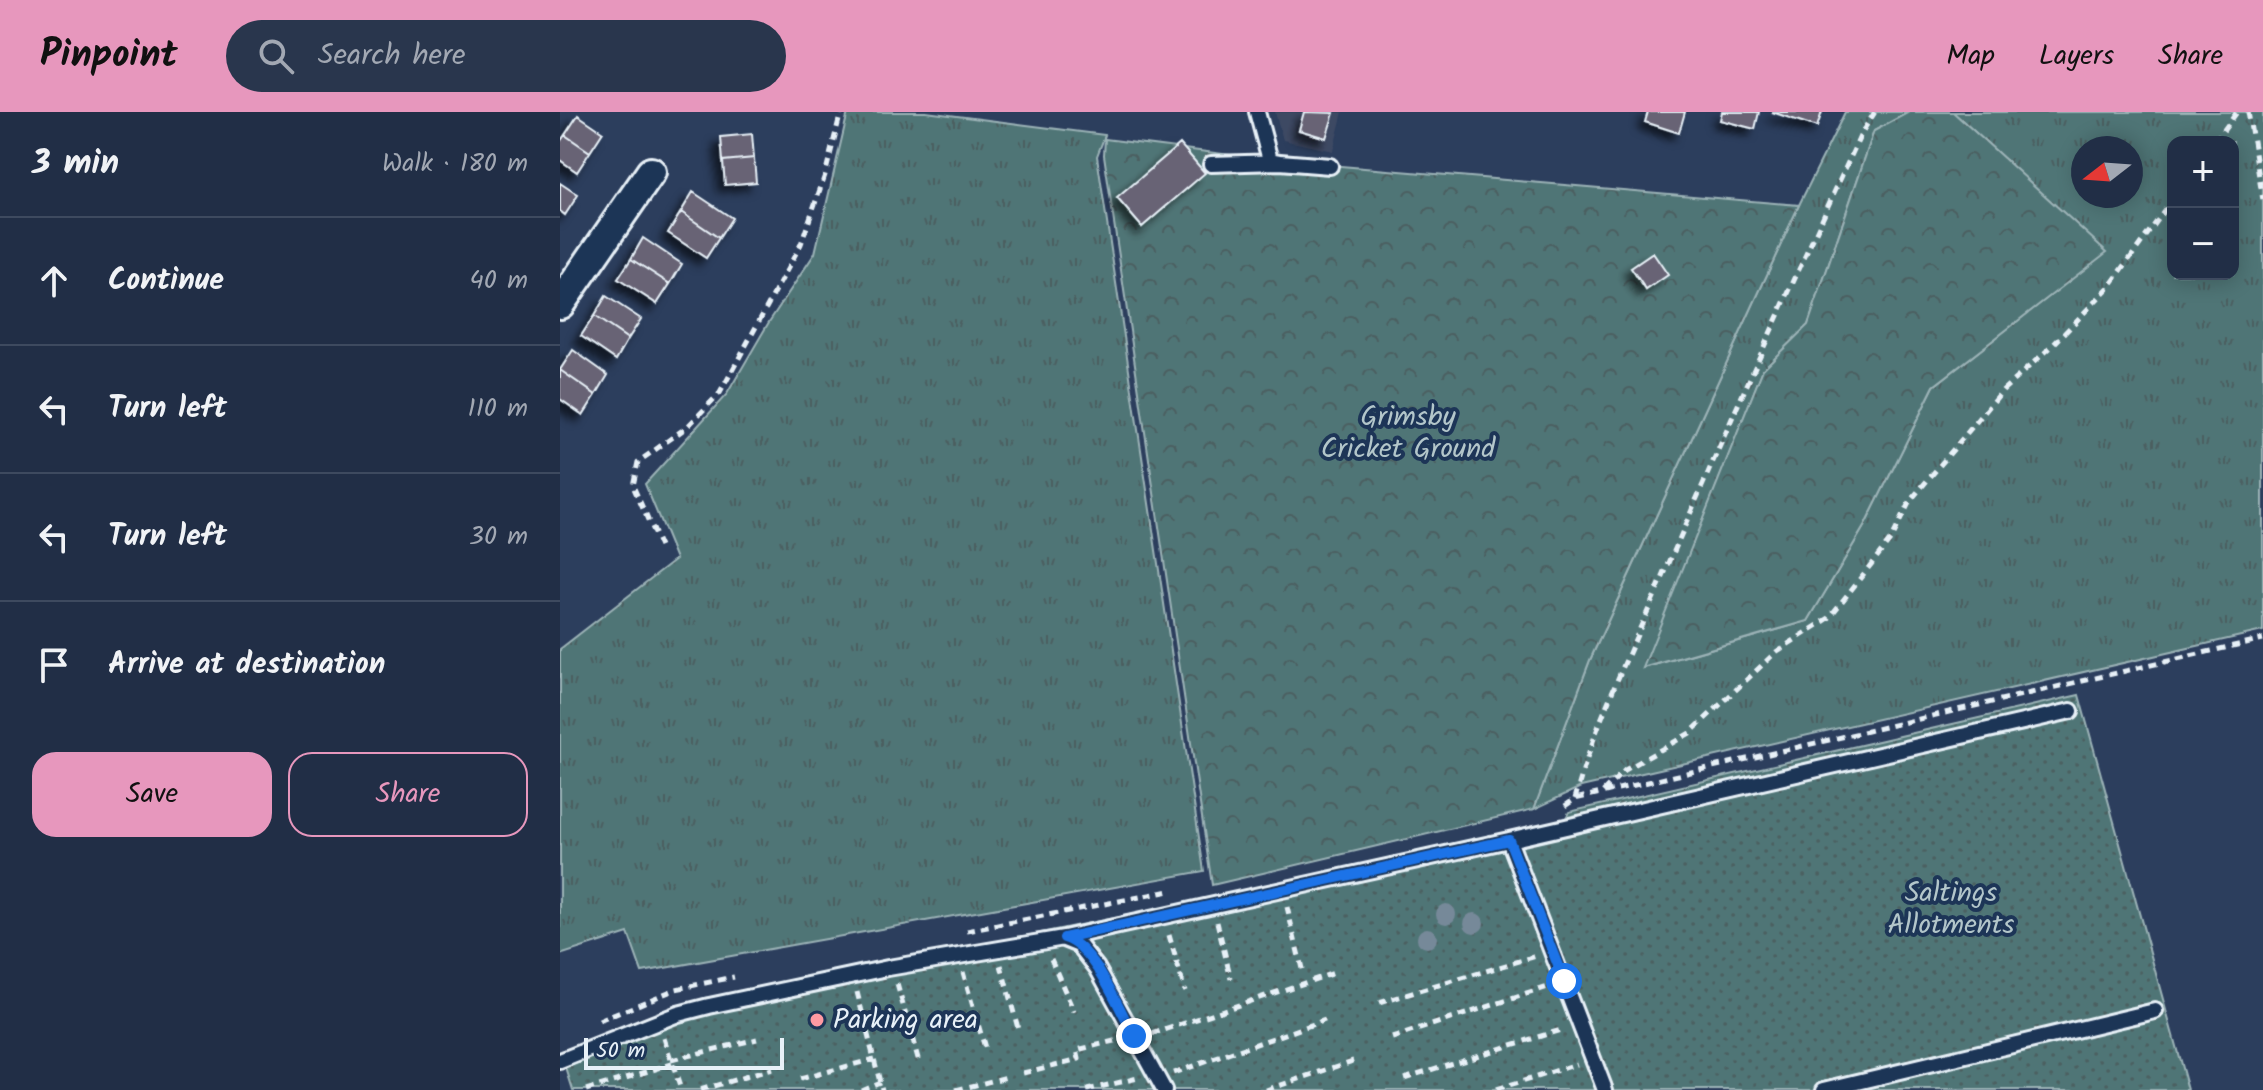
<!DOCTYPE html>
<meta charset="utf-8">
<style>
body{margin:0;font-family:Kalam,sans-serif;background:#29364d;color:#f1f3f6}
.controls{position:absolute;right:24px;top:24px;display:grid;overflow:hidden;border-radius:16px;box-shadow:0 4px 20px #0003}
.controls button{width:72px;height:72px;display:grid;place-items:center;padding:0;border:0;border-bottom:2px solid #3e4a5f;background:#212e46;color:#f1f3f6;font:40px sans-serif}
.compass{position:absolute;left:1511px;top:24px;width:72px;height:72px;border-radius:50%;background:#212e46;box-shadow:0 4px 20px #0003;rotate:253deg}
.scale{position:absolute;left:24px;bottom:20px;width:200px;box-sizing:border-box;padding-left:8px;border:4px solid #e8f1f8;border-top:0;font-size:22px;line-height:28px;white-space:nowrap;color:#e8f1f8;-webkit-text-stroke:6px #1d3557;paint-order:stroke}
.stop{position:absolute;width:24px;height:24px;margin:-18px;border:6px solid #1a73e8;border-radius:50%;background:#fff}
.stop.end{background:#1a73e8;border-color:#fff;box-shadow:0 2px 8px #0008}
.list{margin:0;padding:0;list-style:none}
h2{display:flex;justify-content:space-between;align-items:center;height:104px;margin:0;padding:0 32px;font-size:34px}
h2 small{font-size:26px;font-weight:400;color:#a2a8b3}
.list li{display:grid;grid-template-columns:52px 1fr auto;gap:24px;align-items:center;box-sizing:border-box;height:128px;padding:0 32px;border-top:2px solid #3e4a5f}
.list b{display:block;font-size:30px;white-space:nowrap}
.list em{font-size:26px;font-style:normal;color:#a2a8b3}
.actions{display:flex;gap:16px;padding:24px 32px}
.actions a{flex:1;padding:18px 0;border:2px solid #e797bd;border-radius:24px;text-align:center;font-size:28px;color:#e797bd}
.actions .main{background:#e797bd;color:#111}
.icon{flex:none;width:44px;height:44px;fill:none;stroke:currentColor;stroke-width:2;stroke-linecap:round;stroke-linejoin:round}
.map{position:relative;flex:none;width:1703px;height:978px;overflow:hidden}
header{display:flex;align-items:center;gap:48px;box-sizing:border-box;height:112px;padding:0 40px;background:#e797bd;color:#111}
header strong{font-size:38px}
nav{display:flex;gap:44px;margin-inline-start:auto;font-size:28px}
.search{width:560px;height:72px;background:#29364d;display:flex;align-items:center;gap:20px;box-sizing:border-box;padding:0 28px;border-radius:44px;color:#a2a8b3;font-size:30px}
main{display:flex}
aside{flex:1;background:#212e46}
.map>svg:first-child{display:block}
.built{fill:#3e4964}
.grass{fill:url(#grass-tufts);stroke:#9cb3b7;stroke-width:2;fill-rule:evenodd}
.forest{fill:url(#forest-crowns);stroke:#9cb3b7;stroke-width:2}
.garden{fill:url(#garden-dots);stroke:#9cb3b7;stroke-width:2}
.building{fill:#686475;stroke:#e8f1f8;stroke-width:2;filter:url(#shadow)}
.lines{fill:none;stroke-linecap:round;stroke-linejoin:round}
.service-casing{stroke:#e8f1f8;stroke-width:20}
.minor-casing{stroke:#e8f1f8;stroke-width:34}
.path{stroke:#e8f1f8;stroke-width:5;stroke-dasharray:8 6;stroke-linecap:butt}
.service{stroke:#1d3557;stroke-width:14}
.minor{stroke:#1d3557;stroke-width:28}
.tree{fill:#768999}
.route{stroke:#1a73e8;stroke-width:10}
.poi-dot{fill:#ff9aa2;stroke:#1d3557;stroke-width:3}
.labels{text-anchor:middle;dominant-baseline:central;stroke-width:8;stroke-linejoin:round;paint-order:stroke}
.park-label{font-size:28px;fill:#b3c6ca;stroke:#1d3557}
.poi-label{font-size:28px;fill:#e8f1f8;stroke:#1d3557;text-anchor:start}
</style>
<header>
<strong>Pinpoint</strong>
<div class="search"><svg class="icon" aria-label="search" viewBox="0 0 24 24"><circle cx="10" cy="10" r="6"/><path d="M15 15l6 6"/></svg>Search here</div>
<nav><a>Map</a><a>Layers</a><a>Share</a></nav>
</header>
<main>
<aside>
<h2>3 min<small>Walk · 180 m</small></h2>
<ul class="list">
<li><svg class="icon" aria-label="ahead" viewBox="0 0 24 24"><path d="M12 20V5M6 11l6-6 6 6"/></svg><div><b>Continue</b></div><em>40 m</em></li>
<li><svg class="icon" aria-label="left" viewBox="0 0 24 24"><path d="M17 20v-9H6M10 6l-5 5 5 5"/></svg><div><b>Turn left</b></div><em>110 m</em></li>
<li><svg class="icon" aria-label="left" viewBox="0 0 24 24"><path d="M17 20v-9H6M10 6l-5 5 5 5"/></svg><div><b>Turn left</b></div><em>30 m</em></li>
<li><svg class="icon" aria-label="arrive" viewBox="0 0 24 24"><path d="M6 21V4h12l-3 4 3 4H6"/></svg><div><b>Arrive at destination</b></div></li>
</ul>
<div class="actions"><a class="main">Save</a><a>Share</a></div>
</aside>
<div class="map">
<svg width="1703" height="978" viewBox="0 0 1703 978">
<defs>
<pattern id="grass-tufts" width="24" height="20" patternUnits="userSpaceOnUse" patternTransform="scale(2)"><rect width="24" height="20" fill="#507576"/><path d="M3 7l-1-3M5 7V3M7 7l1-3M15 17l-1-3M17 17v-4M19 17l1-3" fill="none" stroke="#4b5e60"/></pattern>
<pattern id="forest-crowns" width="20" height="18" patternUnits="userSpaceOnUse" patternTransform="scale(2)"><rect width="20" height="18" fill="#507576"/><path d="M2 6a3 3 0 1 1 6 0M12 15a3 3 0 1 1 6 0" fill="none" stroke="#4b5e60"/></pattern>
<pattern id="garden-dots" width="8" height="8" patternUnits="userSpaceOnUse" patternTransform="scale(2)"><rect width="8" height="8" fill="#507576"/><path d="M2 2h.1M6 6h.1" fill="none" stroke="#4b5e60" stroke-width="1.8" stroke-linecap="round"/></pattern>
<filter id="shadow"><feDropShadow dx="-7" dy="7" stdDeviation="4" flood-color="#0009"/></filter>
</defs>
<rect width="100%" height="100%" fill="#2c3e5d"/>
<filter id="ink" filterUnits="userSpaceOnUse"><feTurbulence type="fractalNoise" baseFrequency=".0125" numOctaves="2"/><feDisplacementMap in="SourceGraphic" scale="16" xChannelSelector="R" yChannelSelector="G"/><feConvolveMatrix kernelMatrix="1 2 1 2 8 2 1 2 1" color-interpolation-filters="sRGB"/></filter>
<g filter="url(#ink)">
<path class="built" d="M715 0H783L773 39 723 28Z"/>
<path class="grass" d="M288 0H366L545 23 537 44 644 759 82 860 68 821 0 843V537L116 447 85 372 167 282 209 210 255 141Z
M1285 0H1349L1314 19 1248 213 1203 257 1084 556 1248 509 1305 413 1374 274 1546 140 1393 0H1703V519L1021 675 974 697 1030 548 1239 93ZM1613 30H1673V162H1613ZM1523 36H1571V84H1523Z"/>
<path class="forest" d="M1349 0H1393L1547 140 1374 274 1305 413 1248 509 1083 556 1203 257 1248 213 1314 19Z
M545 27 710 48 1239 93 1030 548 974 697 652 773 544 43Z"/>
<path class="garden" d="M1519 583 1628 978H13L1 940 116 895 1001 715 1009 700Z"/>
<path class="building" d="M744 0 774 1 766 26 739 18Z
M1088 0H1125L1119 21 1085 10Z
M1162 0H1199L1195 17 1160 8Z
M1212 0H1262L1257 15Z
M18 3 43 20 30 40 5 23Z
M192 22 194 46 163 49 161 25Z
M5 23 30 40 17 60 0 48V30Z
M620 32 645 61 582 115 557 86Z
M194 46 196 70 165 73 163 49Z
M0 71 18 83 5 103 0 99Z
M133 80 172 106 159 126 121 100Z
M121 100 159 126 146 146 108 121Z
M83 126 122 152 110 172 71 147Z
M1093 141 1108 163 1086 178 1071 156Z
M71 147 110 172 97 192 58 167Z
M46 184 81 207 68 227 34 204Z
M34 204 68 227 56 248 21 224Z
M13 238 48 263 36 283 0 258Z
M0 258 36 283 23 303 0 287Z"/>
<g class="lines">
<defs>
<path id="service" d="M720 50 770 54
M651 52 720 50 710 48 697 0
M949 728 1511 599
M504 827 519 833 537 856 604 978
M0 949 118 902 149 894 328 856 504 826 949 728 1045 978
M1264 978 1595 899"/>
<path id="minor" d="M0 192 91 60"/>
</defs>
<use href="#service" class="service-casing"/>
<use href="#minor" class="minor-casing"/>
<path class="path" d="M1688 0 1703 88
M1655 30 1677 0
M100 435 73 374 78 350 127 315 160 281 241 132 265 63 281 0
M1043 680 1065 658 1130 621 1216 540 1269 506 1331 427 1350 389 1443 278 1491 235 1550 174 1613 87
M1015 687C1036 606 1076 528 1109 451 1171 306 1236 163 1302 20L1315 0
M1005 694 1015 687 1703 527
M727 795 743 861
M657 810 671 867
M407 819 610 779
M609 823 625 879
M491 847 514 900
M441 853 459 920
M403 860 425 936
M337 872 359 950
M297 880 322 978
M819 891 976 844
M39 909 116 877 174 865
M592 922 774 861
M104 926 121 978
M832 926 988 875
M111 948 197 927
M463 961 519 947 517 938 558 928
M613 961 765 908
M844 966 1004 917
M240 967 314 947
M26 978 112 952
M140 978 212 957
M301 978 320 970
M396 978 447 965
M527 978 578 966
M706 978 796 948
M936 978 1017 952"/>
<use href="#service" class="service"/>
<use href="#minor" class="minor"/>
</g>
<g class="tree">
<circle cx="886" cy="802" r="10"/>
<circle cx="914" cy="811" r="10"/>
<circle cx="867" cy="826" r="10"/>
</g>
</g>
<g class="lines" filter="url(#ink)">
<path class="route" d="M574 924C559 897 535 834 504 826L949 728 1004 869"/>
</g>
<circle class="poi-dot" cx="257" cy="908" r="8"/>
<g class="labels">
<g class="park-label">
<text x="848" y="305">Grimsby<tspan x="848" dy="32">Cricket Ground</tspan></text>
<text x="1391" y="781">Saltings<tspan x="1391" dy="32">Allotments</tspan></text>
</g>
<g class="poi-label">
<text x="273" y="908">Parking area</text>
</g>
</g>
</svg>
<div class="controls">
<button>+</button>
<button>−</button>
</div>
<svg class="compass" viewBox="-18 -18 36 36"><path d="M0-13l5 13h-10z" fill="#e53935"/><path d="M0 13l5-13h-10z" fill="#a2a8b3"/></svg>
<div class="scale">50 m</div>
<div class="stop" style="left:1004px;top:869px"></div>
<div class="stop end" style="left:574px;top:924px"></div>
</div>
</main>
